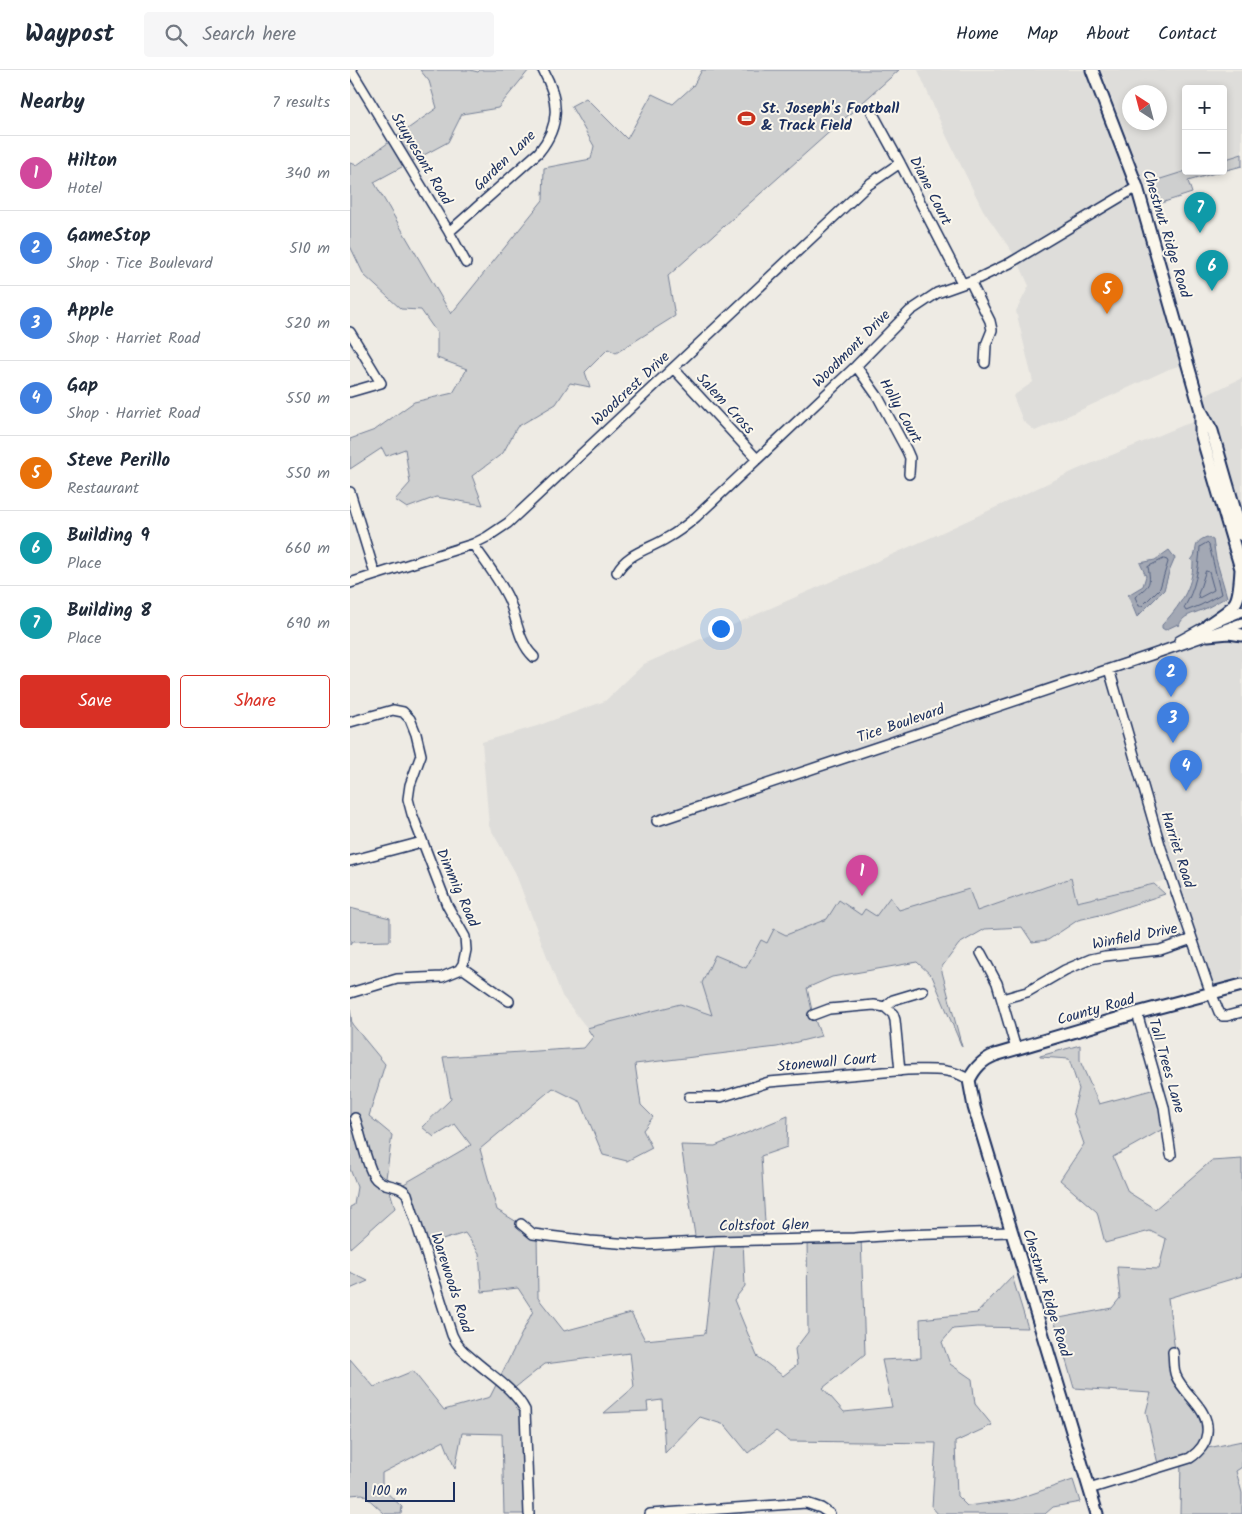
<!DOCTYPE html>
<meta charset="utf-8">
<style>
body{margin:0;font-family:Kalam,sans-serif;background:#f6f6f7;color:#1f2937}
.controls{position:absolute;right:15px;top:15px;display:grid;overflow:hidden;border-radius:5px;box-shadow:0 2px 8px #0003}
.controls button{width:45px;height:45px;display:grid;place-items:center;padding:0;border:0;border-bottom:1px solid #e0e1e3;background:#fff;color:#1f2937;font:25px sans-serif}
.compass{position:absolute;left:772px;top:15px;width:45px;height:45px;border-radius:50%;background:#fff;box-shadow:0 2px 8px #0003;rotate:324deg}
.scale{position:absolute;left:15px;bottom:12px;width:90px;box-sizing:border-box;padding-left:5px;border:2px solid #1b2f5e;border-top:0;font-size:14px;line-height:18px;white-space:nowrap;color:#1b2f5e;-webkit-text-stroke:4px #fbf7ec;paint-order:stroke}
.you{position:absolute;left:370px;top:558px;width:18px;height:18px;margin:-12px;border:4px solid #fff;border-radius:50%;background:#1a73e8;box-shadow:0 0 0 8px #1a73e833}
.badge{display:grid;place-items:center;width:32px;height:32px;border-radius:50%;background:#d93025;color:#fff;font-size:16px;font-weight:700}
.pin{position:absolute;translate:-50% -41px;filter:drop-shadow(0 1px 2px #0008)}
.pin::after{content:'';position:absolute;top:26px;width:18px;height:15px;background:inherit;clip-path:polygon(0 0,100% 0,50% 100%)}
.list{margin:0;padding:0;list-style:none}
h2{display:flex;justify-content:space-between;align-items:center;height:65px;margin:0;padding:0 20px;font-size:21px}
h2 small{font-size:16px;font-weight:400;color:#747a83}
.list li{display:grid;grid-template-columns:32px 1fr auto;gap:15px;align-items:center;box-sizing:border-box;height:75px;padding:0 20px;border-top:1px solid #e0e1e3}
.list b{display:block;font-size:19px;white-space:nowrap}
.list p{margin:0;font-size:16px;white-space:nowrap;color:#747a83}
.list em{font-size:16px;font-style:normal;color:#747a83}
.actions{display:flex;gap:10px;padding:15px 20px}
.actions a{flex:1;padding:11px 0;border:1px solid #d93025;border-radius:5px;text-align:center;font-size:18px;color:#d93025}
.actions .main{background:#d93025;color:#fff}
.icon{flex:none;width:28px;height:28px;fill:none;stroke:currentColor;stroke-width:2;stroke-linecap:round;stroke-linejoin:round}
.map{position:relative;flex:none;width:892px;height:1444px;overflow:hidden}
header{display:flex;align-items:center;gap:30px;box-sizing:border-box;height:70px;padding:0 25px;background:#fff;border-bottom:1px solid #e0e1e3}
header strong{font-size:24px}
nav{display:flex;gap:28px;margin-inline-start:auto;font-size:18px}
.search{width:350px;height:45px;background:#f6f6f7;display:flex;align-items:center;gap:12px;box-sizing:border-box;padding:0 18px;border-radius:5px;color:#747a83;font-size:19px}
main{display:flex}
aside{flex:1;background:#fff}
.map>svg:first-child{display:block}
.built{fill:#deddda;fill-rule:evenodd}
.green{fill:#cecfcf;stroke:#747f96}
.water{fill:#a3a8b4;stroke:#6d7892}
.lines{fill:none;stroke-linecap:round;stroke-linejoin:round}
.shore{stroke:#515f80;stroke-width:1}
.minor-casing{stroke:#1b2f5e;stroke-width:12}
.major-casing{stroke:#1b2f5e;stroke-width:15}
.minor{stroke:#fbf7ec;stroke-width:9}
.major{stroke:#fbf7ec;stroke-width:11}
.labels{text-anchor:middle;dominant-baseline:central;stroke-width:4;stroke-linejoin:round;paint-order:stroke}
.poi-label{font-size:15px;font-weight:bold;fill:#1b2f5e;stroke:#fbf7ec;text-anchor:start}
.street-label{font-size:15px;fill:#1b2f5e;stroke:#fbf7ec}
</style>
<header>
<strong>Waypost</strong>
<div class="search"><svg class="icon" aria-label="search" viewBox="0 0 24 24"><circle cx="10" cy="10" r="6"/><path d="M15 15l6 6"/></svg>Search here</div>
<nav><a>Home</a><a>Map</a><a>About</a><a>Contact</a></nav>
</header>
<main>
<aside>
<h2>Nearby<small>7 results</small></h2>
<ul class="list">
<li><span class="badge" style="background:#d1479c">1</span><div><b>Hilton</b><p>Hotel</p></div><em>340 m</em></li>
<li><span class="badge" style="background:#3f7fe0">2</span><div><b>GameStop</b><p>Shop · Tice Boulevard</p></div><em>510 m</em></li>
<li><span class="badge" style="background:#3f7fe0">3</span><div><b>Apple</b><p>Shop · Harriet Road</p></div><em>520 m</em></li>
<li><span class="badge" style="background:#3f7fe0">4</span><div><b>Gap</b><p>Shop · Harriet Road</p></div><em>550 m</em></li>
<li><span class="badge" style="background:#e8710a">5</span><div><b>Steve Perillo</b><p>Restaurant</p></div><em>550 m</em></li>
<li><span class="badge" style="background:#0f9aa8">6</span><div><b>Building 9</b><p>Place</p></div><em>660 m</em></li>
<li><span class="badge" style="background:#0f9aa8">7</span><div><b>Building 8</b><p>Place</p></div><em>690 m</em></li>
</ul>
<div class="actions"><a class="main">Save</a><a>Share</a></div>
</aside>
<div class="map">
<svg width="892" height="1444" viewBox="0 0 892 1444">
<rect width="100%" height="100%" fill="#eeebe4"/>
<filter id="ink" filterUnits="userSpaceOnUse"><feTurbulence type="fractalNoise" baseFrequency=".02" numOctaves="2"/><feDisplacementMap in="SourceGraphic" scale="10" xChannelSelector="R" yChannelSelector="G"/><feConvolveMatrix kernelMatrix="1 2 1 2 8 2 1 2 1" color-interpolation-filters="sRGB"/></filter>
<g filter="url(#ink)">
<path class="built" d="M568 0H742L768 66 838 293 819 299 685 361 673 351 663 326 683 312 666 241 679 216 667 189 633 140 596 65Z
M751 0H892V88L873 93V19H836V101H847L795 117ZM780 22H810V52H780Z
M892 308V915L862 923 821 809 727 832 720 808 627 841 567 892 482 907 457 918 463 945 471 966 408 960 330 934 237 958 212 926 165 802 139 756 132 672 187 656 255 631 294 594 582 467 726 400 834 355 853 349 848 329Z"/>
<path class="green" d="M70 0H120L128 2 130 0H179L148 38 112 44 98 72 24 112 101 244 193 130 194 98 241 89 244 76 221 36 236 28 277 69 302 24 323 34 343 16 352 0H549L318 206 325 246 266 283 258 279 235 302 240 317 220 313 206 334 167 357 153 383 122 406 133 435 86 427 57 438 45 430 60 413 55 379 36 386 32 378 0 399V369L25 360 64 332 103 323 117 299 87 288V263L71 240 51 239 14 205 0 176V93L7 95 87 38 79 11Z
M892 84V96L873 101V90Z
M836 101H872L838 111 842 123 808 134 801 112Z
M721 808 727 832 804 814 815 824 754 844 728 850 698 870 682 872 672 857 635 859 609 874 591 898 612 977 582 906 567 892 482 907 457 918 463 945 471 966 427 977 285 994 291 1035 303 1047 293 1060 302 1078 277 1091 253 1085 231 1032 203 1018 130 1079 147 1140 187 1164 188 1228 214 1261 281 1243 295 1270 355 1264 365 1171 346 1172 331 1075 365 1076 438 1046 437 1077 411 1086 416 1169 393 1170 395 1216 384 1230 407 1286 433 1306 447 1295 445 1279 458 1262 457 1167H511L515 1284 473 1318 494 1342 542 1337 532 1290 571 1288 570 1249 627 1243 662 1206 678 1258 627 1257 603 1259 592 1272 600 1294 622 1309 625 1334 642 1355 605 1372 607 1426 617 1436 664 1430 723 1410 730 1432 703 1437 695 1444H588L582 1437 586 1373 439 1371 426 1361 398 1383 375 1355 350 1347 315 1383 312 1330 297 1332 298 1341 254 1343 284 1317 280 1283 195 1294 162 1320 177 1348 183 1444H154L152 1364 112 1363 105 1399 94 1371 32 1403V1418L52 1437 51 1444H35L13 1424 0 1425V1289L24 1317 63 1301 94 1340 140 1327 183 1241 168 1218 132 1222 129 1183 115 1163 73 1176 52 1115 121 1075 105 1054 84 1067 72 1057 101 1029 93 987 234 978 243 967 237 958 330 934 362 945 352 913 365 885 396 898 411 870 417 873 424 859 436 865 477 849 489 830 511 845 515 839 526 846 540 827 549 840 619 819 627 841Z
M0 838 40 848V871L2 872 0 875Z
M0 938 2 954 35 994 19 1046 42 1065 36 1108 45 1138 0 1178V1137L4 1135 7 1117 0 1099Z
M730 975V991L749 1034 809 1018 820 1055 763 1087 778 1122 805 1139 861 1091 892 1089V1206L818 1228 829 1311 858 1352 853 1379 892 1371V1397L886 1401 892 1423V1444H830L831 1390 808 1394 796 1342 801 1323 724 1318 704 1249 762 1238 770 1228 767 1197 809 1199 816 1169 800 1161 755 1173 747 1142 710 1110 734 1074 723 1042 729 1019 719 989 690 987V986Z
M0 1202 18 1211 0 1219Z"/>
<path class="water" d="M857 467 863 470 866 489 877 527C869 531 860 537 852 540 843 544 832 545 829 556L828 554 815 560 812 558V555C829 537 843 518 843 492L841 490C850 481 840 473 857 467Z
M819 480 825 488 819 502 814 520 787 547 778 525 793 516 796 506 790 493 805 490Z"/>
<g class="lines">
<path class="shore" d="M857 473 859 475 871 524 851 535 836 541 834 538C845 519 849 499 850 477Z
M814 489 817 490 818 492 810 518 792 536H789L785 527C798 515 802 517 798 497Z
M856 501 859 502 864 520 849 528 848 525Z"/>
<defs>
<path id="minor" d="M1 0 99 162 116 193
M522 42 550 93 612 213
M99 162 189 82C211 55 209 29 193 0
M620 211 640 251 642 260 636 275 635 293
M0 262 31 313 0 322
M506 296 528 327 557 381 560 388 559 404
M323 298 407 389
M0 422 25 504
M123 474C135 492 150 510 159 530 167 549 168 572 184 587
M267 502C277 483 300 479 317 468 328 462 337 455 346 447L506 296 560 241 587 223 629 208 660 193 787 117
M0 513 123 474 137 467 158 453 518 115 550 93
M829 571 858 555 892 541
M759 599 811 778 858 915 869 942 872 946H877L892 942
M0 652 43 640 53 642 60 649 66 664 71 685 60 715 58 729 62 744 97 835 115 867 116 880 113 894 109 900 92 907 47 909 0 923
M307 751 804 584 892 553
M0 791 72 772
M631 883 647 913 666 979
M111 897 159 931
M652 929 677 922 715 900 741 889 755 886 810 880 842 869
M535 937 543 944 545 950 550 1001
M787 943 814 1037 821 1085
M463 945 479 939 524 935 535 937 543 930 573 921
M339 1027H371L419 1012 557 1000C577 1000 602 997 619 1010
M5 1048C10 1062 18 1101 26 1109 35 1118 49 1113 57 1124L102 1265C107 1277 115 1283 125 1291 142 1306 164 1319 175 1340L179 1444
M171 1154 183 1164 240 1171 295 1175 367 1171 504 1168 547 1165 662 1162
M739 1419 840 1388C849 1382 856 1374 857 1363 860 1339 835 1326 826 1306 823 1299 824 1289 823 1282
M300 1444 456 1433 471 1438 480 1444"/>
<path id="major" d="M742 0 787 117 851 341 862 361 892 465
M851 343V363L855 377 892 502
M858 555C888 534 889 536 891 499
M858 565 879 563 892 565
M747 1444 624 1037 619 1010C625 998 632 990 645 985L787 943 892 915"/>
</defs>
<use href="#minor" class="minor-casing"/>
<use href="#major" class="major-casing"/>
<use href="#minor" class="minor"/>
<use href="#major" class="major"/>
</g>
</g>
<defs>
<symbol id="stadium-bare" viewBox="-9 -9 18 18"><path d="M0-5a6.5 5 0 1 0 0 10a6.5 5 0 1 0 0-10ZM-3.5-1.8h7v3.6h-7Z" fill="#c8321e" stroke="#fbf7ec" stroke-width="2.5" paint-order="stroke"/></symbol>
</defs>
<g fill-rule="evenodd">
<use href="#stadium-bare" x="384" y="36" width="25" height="25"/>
</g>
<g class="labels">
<g class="poi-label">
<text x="411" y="39">St. Joseph's Football<tspan x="411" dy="17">&amp; Track Field</tspan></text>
</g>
<g class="street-label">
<text transform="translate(71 89) rotate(59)">Stuyvesant Road</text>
<text transform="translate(155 91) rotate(-44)">Garden Lane</text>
<text transform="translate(580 121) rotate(63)">Diane Court</text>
<text transform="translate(816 164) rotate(73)">Chestnut Ridge Road</text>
<text transform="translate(502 279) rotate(-45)">Woodmont Drive</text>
<text transform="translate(281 319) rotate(-43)">Woodcrest Drive</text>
<text transform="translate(375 334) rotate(47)">Salem Cross</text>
<text transform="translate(550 341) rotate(61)">Holly Court</text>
<text transform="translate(551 654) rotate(-19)">Tice Boulevard</text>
<text transform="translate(827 780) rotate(72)">Harriet Road</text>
<text transform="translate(107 818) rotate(66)">Dimmig Road</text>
<text transform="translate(785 867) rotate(-11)">Winfield Drive</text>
<text transform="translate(746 940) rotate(-16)">County Road</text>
<text transform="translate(477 993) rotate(-5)">Stonewall Court</text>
<text transform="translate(816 996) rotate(74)">Tall Trees Lane</text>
<text transform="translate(414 1156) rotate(-1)">Coltsfoot Glen</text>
<text transform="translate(101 1213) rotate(72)">Warewoods Road</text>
<text transform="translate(696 1223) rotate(73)">Chestnut Ridge Road</text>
</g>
</g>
</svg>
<div class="controls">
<button>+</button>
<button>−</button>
</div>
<svg class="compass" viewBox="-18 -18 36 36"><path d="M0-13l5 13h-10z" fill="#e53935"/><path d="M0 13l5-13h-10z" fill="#747a83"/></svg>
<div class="scale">100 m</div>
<div class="you"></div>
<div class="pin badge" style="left:512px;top:826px;background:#d1479c">1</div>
<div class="pin badge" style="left:821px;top:627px;background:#3f7fe0">2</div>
<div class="pin badge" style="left:823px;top:673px;background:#3f7fe0">3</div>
<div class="pin badge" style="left:836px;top:721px;background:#3f7fe0">4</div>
<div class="pin badge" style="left:757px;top:244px;background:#e8710a">5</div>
<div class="pin badge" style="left:862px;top:221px;background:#0f9aa8">6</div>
<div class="pin badge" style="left:850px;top:163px;background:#0f9aa8">7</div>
</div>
</main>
